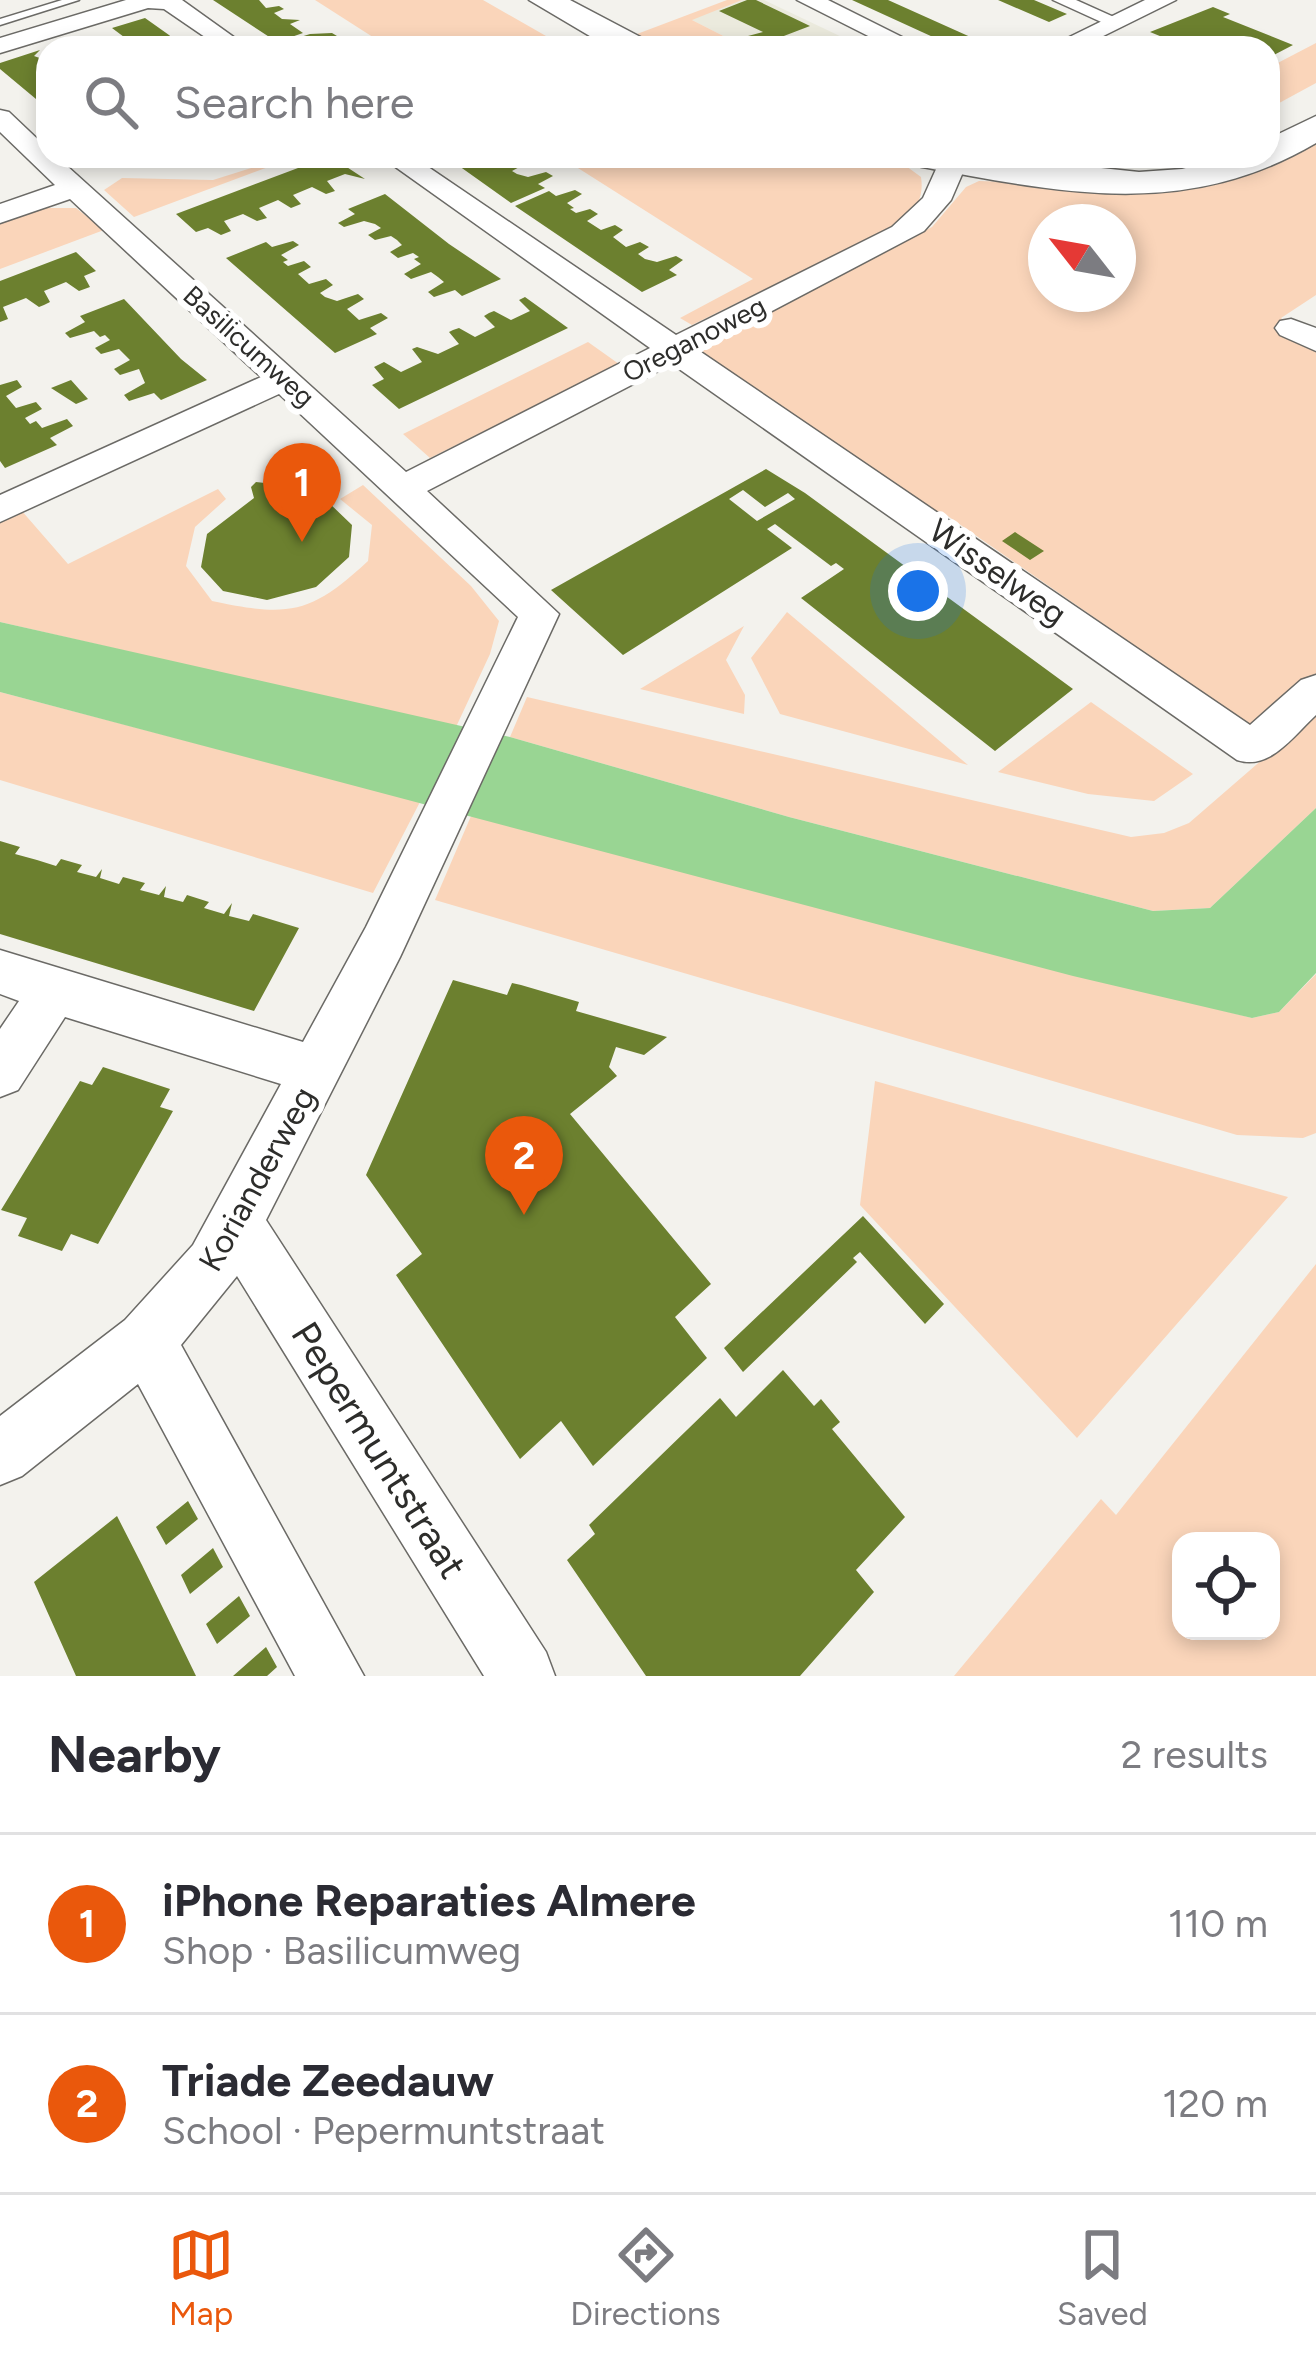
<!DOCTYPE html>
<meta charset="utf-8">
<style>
body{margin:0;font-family:Figtree,sans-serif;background:#f7f7f7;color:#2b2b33}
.controls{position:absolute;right:36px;bottom:36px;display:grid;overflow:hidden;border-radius:24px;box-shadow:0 6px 18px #0003}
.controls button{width:108px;height:108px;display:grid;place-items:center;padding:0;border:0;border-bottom:3px solid #e1e1e2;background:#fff;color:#2b2b33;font:60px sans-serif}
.compass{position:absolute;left:1028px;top:204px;width:108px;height:108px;border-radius:50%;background:#fff;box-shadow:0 6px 18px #0003;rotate:301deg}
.you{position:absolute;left:918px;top:591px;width:42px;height:42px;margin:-30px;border:9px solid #fff;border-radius:50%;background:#1a73e8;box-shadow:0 0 0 18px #1a73e833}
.badge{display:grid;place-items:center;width:78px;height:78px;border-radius:50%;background:#ea580c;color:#fff;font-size:39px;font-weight:700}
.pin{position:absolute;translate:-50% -99px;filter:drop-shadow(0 3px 6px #0008)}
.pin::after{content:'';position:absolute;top:63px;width:42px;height:36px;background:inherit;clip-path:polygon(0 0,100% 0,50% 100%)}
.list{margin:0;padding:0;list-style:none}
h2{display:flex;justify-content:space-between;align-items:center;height:156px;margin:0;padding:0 48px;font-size:51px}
h2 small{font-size:39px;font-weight:400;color:#7c7c81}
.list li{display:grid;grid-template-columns:78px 1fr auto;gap:36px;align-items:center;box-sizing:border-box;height:180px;padding:0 48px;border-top:3px solid #e1e1e2}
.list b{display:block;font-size:45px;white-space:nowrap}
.list p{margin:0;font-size:39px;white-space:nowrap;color:#7c7c81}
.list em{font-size:39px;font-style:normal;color:#7c7c81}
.icon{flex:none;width:66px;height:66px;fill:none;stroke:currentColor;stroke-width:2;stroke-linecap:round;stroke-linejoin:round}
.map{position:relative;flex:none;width:1316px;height:1676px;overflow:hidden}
.search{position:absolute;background:#fff;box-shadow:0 6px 18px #0003;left:36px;right:36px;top:36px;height:132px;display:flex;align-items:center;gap:30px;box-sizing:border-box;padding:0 42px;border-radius:36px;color:#7c7c81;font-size:45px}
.sheet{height:516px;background:#fff}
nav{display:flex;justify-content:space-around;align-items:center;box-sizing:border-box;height:168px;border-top:3px solid #e1e1e2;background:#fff;font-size:33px;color:#7c7c81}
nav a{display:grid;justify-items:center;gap:6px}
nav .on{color:#ea580c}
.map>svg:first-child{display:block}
.built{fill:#ebeadd}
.green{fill:#fad5ba;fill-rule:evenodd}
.water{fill:#99d593}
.building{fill:#6c802f;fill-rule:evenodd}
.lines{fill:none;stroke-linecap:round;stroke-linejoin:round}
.service-casing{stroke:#6b6a66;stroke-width:3}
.pedestrian-casing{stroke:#6b6a66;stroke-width:3}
.minor-casing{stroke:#6b6a66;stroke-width:3}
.secondary-casing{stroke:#6b6a66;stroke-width:3}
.service{fill:#fff;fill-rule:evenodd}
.pedestrian{fill:#fff;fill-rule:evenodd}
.minor{fill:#fff;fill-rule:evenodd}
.secondary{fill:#fff;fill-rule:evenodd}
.labels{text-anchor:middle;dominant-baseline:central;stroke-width:12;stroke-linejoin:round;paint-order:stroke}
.far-street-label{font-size:27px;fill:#2d2d2b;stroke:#fff}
.street-label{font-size:33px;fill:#2d2d2b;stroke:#fff}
.near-street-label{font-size:39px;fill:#2d2d2b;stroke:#fff}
</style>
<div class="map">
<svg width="1316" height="1676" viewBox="0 0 1316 1676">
<rect width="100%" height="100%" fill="#f3f2ed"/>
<path class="built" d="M742 0H764L865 48H747L690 19Z"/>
<path class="green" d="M315 0H483L560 44 549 48H390Z
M727 0H742L692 20 747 48H652L647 46 652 42 637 34Z
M1316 43V83L1268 109V68Z
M1316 139V295L1281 318 1316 347V674L1261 723 1245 727 1226 709 942 512 931 518 701 355 708 342 932 227 966 187 979 181 1189 188 1257 170ZM1046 222H1118V294H1046Z
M289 156H298L134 217 104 190 122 178 213 180Z
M559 156H862L906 166 921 177C924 196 917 207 906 220L692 325 680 318 753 279Z
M36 208H76L104 230 0 269V221Z
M588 342 619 364 430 458 403 434Z
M363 485 471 586 499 621 490 654 456 727 0 622V520L21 510 68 564 218 489 226 499 195 527 186 566 212 601C288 617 310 615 368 561L372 525 340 499Z
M787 612 968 765 780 714 751 658Z
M744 626 726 660 745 695 744 714 640 689Z
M0 692 420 802 373 893 0 780Z
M527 697 1131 837 1164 833 1189 823 1316 713V808L1210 908 1153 911 789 817 510 737Z
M1091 702 1193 774 1154 801 1088 794 998 772Z
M471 816 1252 1018 1279 1012 1316 974V1133L1303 1138 1237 1135 435 900Z
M875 1081 1288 1197 1077 1438 860 1205Z
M1316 1264V1676H954L1101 1499 1116 1515ZM1181 1541H1271V1631H1181Z"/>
<path class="water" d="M0 622 510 737 789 817 1153 911 1210 908 1316 808V973L1279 1012 1252 1018 1073 976 0 692Z"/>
<path class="building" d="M213 0H259L266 8 279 6 284 9 274 13 282 19 300 20 290 24 303 33 277 42Z
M747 0H756L810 26 776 39H764L782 48H748L733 40 763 32 719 11Z
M852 0H888L995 48H957Z
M998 0H1034L1067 14 1049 22Z
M1213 7 1230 14 1223 17 1293 45 1268 58V48H1189L1150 32Z
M145 18 169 35 183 48 108 43 124 37 112 28Z
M332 33 337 36 323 42 332 48 278 44 310 34Z
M40 50 34 56 48 61V109L0 69V63Z
M330 156 365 179 345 174 327 181 335 191 326 194 312 187 293 195 301 204 291 208 278 200 259 208 267 218 257 221 243 214 224 221 231 231 221 235 208 228 196 232 176 214Z
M445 156H489L501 164 515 160 523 165 512 171 517 174 528 177 546 172 553 176 538 184 545 188 511 203Z
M575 190 582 194 567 203 574 208 570 209 576 213 590 209 598 214 587 221 601 230 615 225 623 230 613 237 626 247 640 242 649 247 638 254 645 259 657 262 676 256 683 260 669 270 677 275 642 292 515 206 549 191 556 196Z
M385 194 449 244 501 279 462 296 455 290 434 297 428 292 444 282 438 277 431 272 411 279 404 274 421 264 414 259 419 257 413 253 398 258 390 252 402 245 397 240 391 236 375 240 368 235 381 228 375 224 364 221 344 227 338 223 355 214 348 209Z
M293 241 299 245 281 255 288 260 283 262 288 266 304 261 311 267 298 274 309 284 326 279 333 285 320 293 325 297 337 301 358 294 364 299 347 309 359 320 381 313 388 318 370 328 377 334 335 353 226 258 266 242 272 247Z
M76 252 96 271 84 276 90 287 79 291 66 282 44 291 50 302 44 305 39 307 26 298 3 307 8 319 0 322V281Z
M525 297 568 328 399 409 372 385 384 379 374 367 384 362 401 372 422 362 412 349 417 347 438 354 459 344 449 332 453 330 459 328 475 337 495 327 484 316 489 313 494 311 511 320 530 311 519 300Z
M124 299 181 359 207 380 161 400 154 393 129 401 124 395 145 383 139 369 120 375 114 369 130 360 119 349 101 354 95 348 110 340 105 335 100 337 94 331 70 338 65 333 85 322 80 316Z
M17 380 22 387 6 396 16 408 36 402 42 409 25 418 30 424 36 421 42 428 67 419 73 426 50 438 57 445 5 468 0 461V385Z
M71 380 79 389 88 399 76 404 51 388Z
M766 469 805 493 1073 689 995 751 801 598 844 569 836 563 831 566 775 524 767 529 792 548 623 655 551 590ZM743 490 765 507 788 493 795 499 757 521 729 499Z
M256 482 265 483 269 495 327 501 352 525 349 557 316 587 267 600 223 591 201 567 207 534 254 498 251 487Z
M1015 532 1044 551 1030 560 1002 541Z
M0 841 20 847 15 854 37 860 56 866 61 859 82 865 77 872 96 877 102 869 100 878 119 884 123 877 145 883 140 890 159 895 166 886 164 897 183 902 187 895 209 902 204 908 224 914 232 903 229 916 249 921 253 914 299 928 254 1011 0 934Z
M453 980 507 995 512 983 521 985 579 1002 576 1011 667 1037 644 1055 616 1047 609 1067 617 1076 570 1114 711 1284 675 1317 707 1358 593 1466 561 1421 520 1459 396 1275 422 1254 366 1175Z
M103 1067 170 1089 160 1107 173 1111 98 1244 71 1234 62 1251 18 1236 27 1218 1 1210 80 1081 92 1085Z
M863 1216 944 1304 925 1324 860 1252 853 1258 857 1262 743 1372 724 1348Z
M783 1370 814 1406 821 1399 840 1422 832 1429 905 1517 856 1570 874 1592 800 1676H646L567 1560 595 1534 589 1525 720 1398 736 1417Z
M188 1501 198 1519 166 1545 156 1527Z
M117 1516 142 1565 196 1676H76L34 1582Z
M213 1548 223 1567 190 1594 181 1575Z
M239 1596 250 1616 217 1644 206 1624Z
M266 1647 277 1667 267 1676H233Z"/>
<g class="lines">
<defs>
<path id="service" d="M62 0H79L0 25V19Z"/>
<path id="pedestrian" d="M1053 0H1076L1125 22 1110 26Z"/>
<path id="minor" d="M126 0H182L249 48H221L164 9 148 8 0 53V38Z
M797 0H828L924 48H892Z
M1145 0H1176L1079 48H1047Z
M0 110 9 112 48 149V156H56L406 472 650 348 380 156H412L676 335 892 227 923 198 942 156H970L951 200 924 231 698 350 1250 725 1301 680 1316 675V715C1293 736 1270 771 1237 760L672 364 427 491 559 614 400 957 266 1220 546 1652 555 1676H484L237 1276 181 1345 364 1676H295L138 1384 22 1476 0 1485V1416L125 1320 193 1245 281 1084 65 1017 18 1090 0 1097V1029L19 1001 0 994V950L303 1042 366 927 518 617 279 394 0 522V495L261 377 70 199 0 223V204L55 185 0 132Z
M1291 319 1316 328V351L1280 335 1275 328 1280 321Z"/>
<path id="secondary" d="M529 0H570L648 41 653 48H610Z
M1316 116V143C1185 220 1063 193 922 167L909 164 903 156H987L1139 172 1182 169 1231 156H1268V139Z"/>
</defs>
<use href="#service" class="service-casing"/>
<use href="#pedestrian" class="pedestrian-casing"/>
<use href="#minor" class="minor-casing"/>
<use href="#secondary" class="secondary-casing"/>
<use href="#service" class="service"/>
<use href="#pedestrian" class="pedestrian"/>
<use href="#minor" class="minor"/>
<use href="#secondary" class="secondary"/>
</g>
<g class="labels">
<g class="far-street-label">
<text transform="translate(694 339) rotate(-27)">Oreganoweg</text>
<text transform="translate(249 346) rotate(42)">Basilicumweg</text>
</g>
<g class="street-label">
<text transform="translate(998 572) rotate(35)">Wisselweg</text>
<text transform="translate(257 1179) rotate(-61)">Korianderweg</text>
</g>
<g class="near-street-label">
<text transform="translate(379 1450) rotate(58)">Pepermuntstraat</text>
</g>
</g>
</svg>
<div class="controls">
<button><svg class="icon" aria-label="locate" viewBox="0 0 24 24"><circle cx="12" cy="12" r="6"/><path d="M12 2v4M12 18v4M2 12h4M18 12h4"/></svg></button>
</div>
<svg class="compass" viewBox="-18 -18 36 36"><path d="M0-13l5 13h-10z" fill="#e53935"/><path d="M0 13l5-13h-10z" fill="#7c7c81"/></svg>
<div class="you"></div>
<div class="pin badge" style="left:302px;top:542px">1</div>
<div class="pin badge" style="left:524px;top:1215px">2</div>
<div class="search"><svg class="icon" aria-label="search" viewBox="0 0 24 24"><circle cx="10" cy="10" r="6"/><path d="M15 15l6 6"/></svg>Search here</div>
</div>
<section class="sheet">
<h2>Nearby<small>2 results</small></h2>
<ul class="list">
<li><span class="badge">1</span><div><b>iPhone Reparaties Almere</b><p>Shop · Basilicumweg</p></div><em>110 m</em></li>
<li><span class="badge">2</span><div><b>Triade Zeedauw</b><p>School · Pepermuntstraat</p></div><em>120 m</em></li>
</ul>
</section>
<nav>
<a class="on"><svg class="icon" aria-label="map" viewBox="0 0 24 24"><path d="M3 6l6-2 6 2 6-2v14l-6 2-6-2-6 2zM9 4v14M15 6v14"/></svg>Map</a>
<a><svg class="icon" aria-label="directions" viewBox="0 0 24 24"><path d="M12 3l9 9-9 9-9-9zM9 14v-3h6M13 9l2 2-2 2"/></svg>Directions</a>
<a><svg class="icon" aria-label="saved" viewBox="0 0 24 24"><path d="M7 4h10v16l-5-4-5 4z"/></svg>Saved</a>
</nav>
